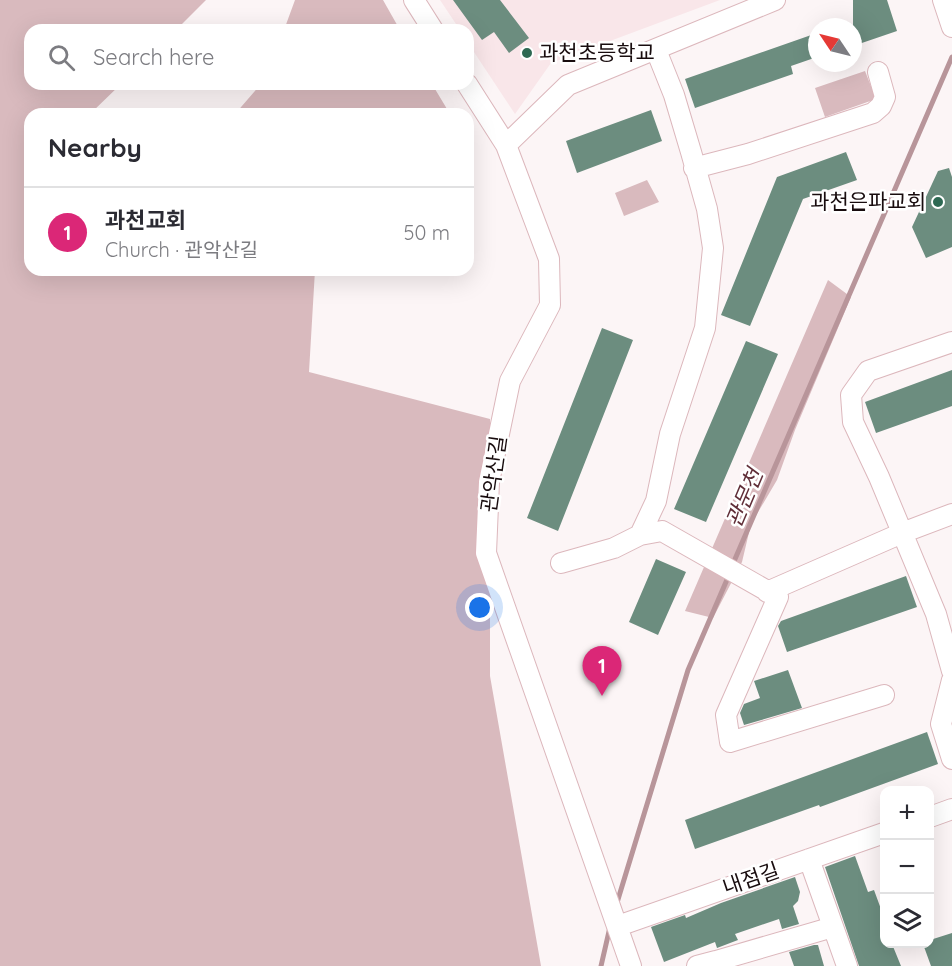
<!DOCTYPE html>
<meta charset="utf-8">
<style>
:root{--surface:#fff;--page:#f2f2f3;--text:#2b2b33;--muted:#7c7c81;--line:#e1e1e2;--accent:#db2777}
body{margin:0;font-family:Quicksand,"Noto Sans KR",sans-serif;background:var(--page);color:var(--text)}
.controls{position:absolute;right:18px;bottom:18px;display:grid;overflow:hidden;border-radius:12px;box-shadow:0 6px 24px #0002}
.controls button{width:54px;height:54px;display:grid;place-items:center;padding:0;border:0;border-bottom:2px solid var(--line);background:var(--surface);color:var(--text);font:30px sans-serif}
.compass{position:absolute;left:808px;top:18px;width:54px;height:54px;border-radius:50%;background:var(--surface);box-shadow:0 6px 24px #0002;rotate:305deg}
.you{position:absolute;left:480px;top:608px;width:21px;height:21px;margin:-15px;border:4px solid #fff;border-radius:50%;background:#1a73e8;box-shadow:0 0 0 9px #1a73e833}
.badge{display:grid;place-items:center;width:39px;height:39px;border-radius:50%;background:var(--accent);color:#fff;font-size:20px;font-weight:700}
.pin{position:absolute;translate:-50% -50px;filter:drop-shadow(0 2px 3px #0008)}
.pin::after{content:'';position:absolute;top:32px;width:21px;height:18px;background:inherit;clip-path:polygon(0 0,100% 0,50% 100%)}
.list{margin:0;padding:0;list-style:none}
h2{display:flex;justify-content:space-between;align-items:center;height:78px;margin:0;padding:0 24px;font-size:26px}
h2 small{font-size:20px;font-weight:400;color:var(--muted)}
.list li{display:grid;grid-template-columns:39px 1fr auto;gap:18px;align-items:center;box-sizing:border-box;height:90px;padding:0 24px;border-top:2px solid var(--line)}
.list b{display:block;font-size:22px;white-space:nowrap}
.list p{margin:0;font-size:20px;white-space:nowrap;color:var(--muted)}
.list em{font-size:20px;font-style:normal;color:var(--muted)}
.icon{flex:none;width:33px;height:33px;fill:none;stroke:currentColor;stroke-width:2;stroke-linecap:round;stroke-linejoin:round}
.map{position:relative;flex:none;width:952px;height:966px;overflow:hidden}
.search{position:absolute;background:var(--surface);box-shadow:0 6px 24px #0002;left:24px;top:24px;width:450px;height:66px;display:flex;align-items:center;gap:15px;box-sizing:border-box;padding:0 21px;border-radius:18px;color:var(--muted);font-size:22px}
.panel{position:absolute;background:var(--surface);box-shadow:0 6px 24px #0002;left:24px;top:108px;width:450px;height:168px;border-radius:18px}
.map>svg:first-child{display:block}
.built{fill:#f9e6e9}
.green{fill:#d9babe}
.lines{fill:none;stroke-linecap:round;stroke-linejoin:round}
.stream{stroke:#b8959a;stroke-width:5}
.building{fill:#6c8d7f}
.minor-casing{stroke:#dcb7bc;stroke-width:22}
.minor{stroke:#fff;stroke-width:20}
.poi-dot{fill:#2e6953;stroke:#fff;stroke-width:2}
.labels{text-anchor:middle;stroke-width:5;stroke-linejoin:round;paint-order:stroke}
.poi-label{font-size:21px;fill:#180c0e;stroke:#fff;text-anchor:start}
.street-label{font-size:21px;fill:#180c0e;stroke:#fff}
.water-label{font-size:22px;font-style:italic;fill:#602e38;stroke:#fff}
</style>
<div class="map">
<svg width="952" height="966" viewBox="0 0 952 966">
<rect width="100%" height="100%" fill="#fcf5f6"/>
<path class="built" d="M440,0H720L551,63L515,114L468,43V30H460Z"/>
<path class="green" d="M0,0H206L176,30H30V84H121L90,114H30V270H315L309,372L490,419V676L541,966H0Z
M295,0H383L400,30H284Z
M865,71L876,99L825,117L815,88Z
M261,84H432L450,114H235Z
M647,180L659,202L624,216L615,193Z
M828,280L851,297L795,430L777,480L751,524L742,562L713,618L685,611Z"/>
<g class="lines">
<path class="stream" d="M732,566L952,57
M616,906L688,670L729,575
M601,966L610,927"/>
</g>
<path class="building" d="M453,0H500L529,38L509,53L494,32L482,40Z
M853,0H887L897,31L853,46Z
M817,33V57L791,66L793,74L695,108L685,79Z
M651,110L662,141L577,173L566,141Z
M846,152L857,180L803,199L750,326L721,315L777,177Z
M949,168L952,177V247L926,258L912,227L938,171Z
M602,328L633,340L558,531L527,518Z
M746,341L778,354L706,522L674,509Z
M952,370V406L876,433L865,402Z
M656,559L686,572L658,635L629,622Z
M906,576L917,607L787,652L778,626L781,621Z
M788,670L802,708L744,725L740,713L744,704L760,698L754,681Z
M927,732L938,764L820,807L819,805L695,849L685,820Z
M855,856L868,892L874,890L885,920V944H892L901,966H859L825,867Z
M795,877L800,892L798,901L793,906L799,924L782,929L779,919L735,934L738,940L717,948L715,942L664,962L651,927L685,915L686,918L721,903Z
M952,933V966H931L923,944H930V940Z
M814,945H818L824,966H794L789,952Z"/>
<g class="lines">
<g class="minor-casing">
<path id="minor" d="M414,0L433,30
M943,0L952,27
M467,84L506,145L549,259L550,305L510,381L489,482L486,553L631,966
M506,145L568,85L775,0
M694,168L748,154L873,113L881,106L885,97L878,72
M952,342L868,371L851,395L853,422L879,477L936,614L952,671
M640,535L656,501L670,434L705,328L713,248L707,209L691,152L674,95L656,50
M561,563L614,548L640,535L662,531L778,597L726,715L730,742L884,695
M767,592L902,533L952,514
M952,680L941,724L952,759
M930,817L952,809
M809,859L847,966
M618,926L884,833
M697,966L716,961
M717,966L716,961L833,927"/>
</g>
<use href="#minor" class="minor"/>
</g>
<g class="poi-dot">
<circle cx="527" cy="53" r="6"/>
<circle cx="938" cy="202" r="6"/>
</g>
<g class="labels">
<g class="poi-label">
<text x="539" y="60">과천초등학교</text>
<text x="926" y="209" text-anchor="end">과천은파교회</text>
</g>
<g class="street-label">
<text transform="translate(494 474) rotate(-82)" y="7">관악산길</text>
<text transform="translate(751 879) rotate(-19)" y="7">내점길</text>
</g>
<g class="water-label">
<text transform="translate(744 498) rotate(-67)" y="8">관문천</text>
</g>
</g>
</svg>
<div class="controls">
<button>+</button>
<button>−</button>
<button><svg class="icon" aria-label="layers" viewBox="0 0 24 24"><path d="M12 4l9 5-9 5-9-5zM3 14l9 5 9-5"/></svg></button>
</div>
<svg class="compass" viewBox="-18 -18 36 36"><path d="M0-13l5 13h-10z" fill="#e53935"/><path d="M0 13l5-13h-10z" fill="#7c7c81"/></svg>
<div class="you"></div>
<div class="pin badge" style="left:602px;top:696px">1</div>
<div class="search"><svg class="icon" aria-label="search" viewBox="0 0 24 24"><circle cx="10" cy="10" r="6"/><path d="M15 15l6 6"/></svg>Search here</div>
<section class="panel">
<h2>Nearby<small></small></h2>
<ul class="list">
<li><span class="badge">1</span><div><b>과천교회</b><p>Church · 관악산길</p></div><em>50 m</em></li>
</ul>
</section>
</div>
